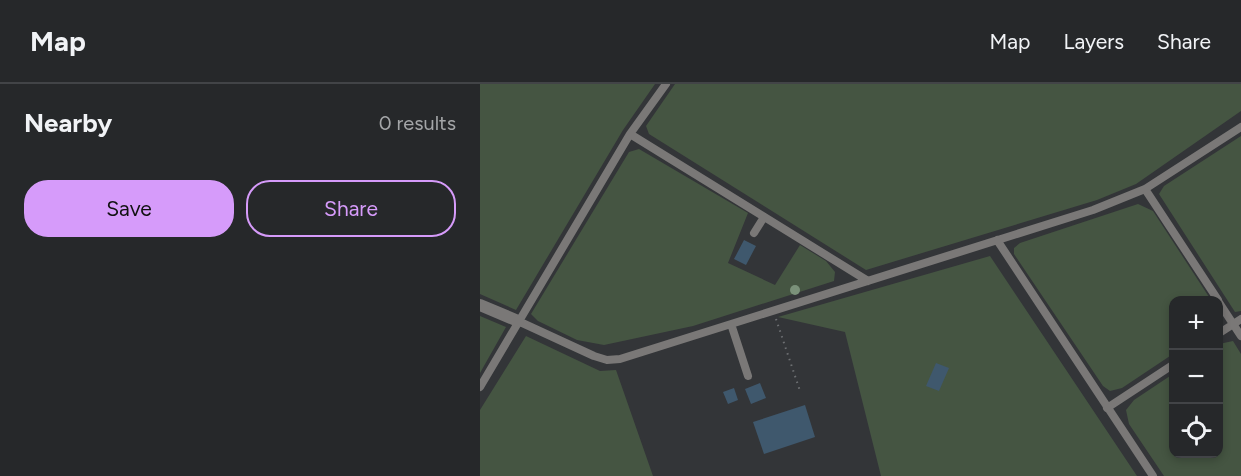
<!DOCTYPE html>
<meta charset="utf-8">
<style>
:root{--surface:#26282a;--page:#323436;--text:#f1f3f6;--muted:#a4a6a8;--line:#424447;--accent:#d69bfa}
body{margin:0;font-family:Figtree,sans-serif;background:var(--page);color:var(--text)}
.controls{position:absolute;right:18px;bottom:18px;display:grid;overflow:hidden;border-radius:12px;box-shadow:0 3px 9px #0003}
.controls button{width:54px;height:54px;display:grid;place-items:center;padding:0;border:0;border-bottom:2px solid var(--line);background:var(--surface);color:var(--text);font:30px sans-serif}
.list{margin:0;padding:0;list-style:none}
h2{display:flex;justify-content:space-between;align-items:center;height:78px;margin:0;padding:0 24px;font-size:26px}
h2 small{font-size:20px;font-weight:400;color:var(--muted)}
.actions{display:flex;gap:12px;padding:18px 24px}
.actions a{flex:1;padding:14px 0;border:2px solid var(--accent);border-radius:24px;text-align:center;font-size:21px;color:var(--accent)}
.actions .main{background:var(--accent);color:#111}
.icon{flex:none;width:33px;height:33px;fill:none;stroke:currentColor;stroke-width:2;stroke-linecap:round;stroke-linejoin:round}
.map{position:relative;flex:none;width:761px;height:392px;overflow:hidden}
header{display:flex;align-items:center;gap:36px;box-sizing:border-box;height:84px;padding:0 30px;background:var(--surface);border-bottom:2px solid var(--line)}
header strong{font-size:28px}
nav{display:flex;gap:33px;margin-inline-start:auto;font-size:21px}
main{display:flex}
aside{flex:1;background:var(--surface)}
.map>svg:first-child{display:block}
.green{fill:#455542}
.building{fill:#3f586d}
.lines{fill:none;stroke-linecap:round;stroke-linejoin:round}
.path{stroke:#6d6f72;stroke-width:2;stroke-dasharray:1.5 4.5;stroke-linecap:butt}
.service{stroke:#7a7877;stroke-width:8}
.minor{stroke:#7a7877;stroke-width:12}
.tree{fill:#7a9179}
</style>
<header>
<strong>Map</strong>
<nav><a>Map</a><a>Layers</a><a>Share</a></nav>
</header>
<main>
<aside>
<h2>Nearby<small>0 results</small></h2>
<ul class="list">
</ul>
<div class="actions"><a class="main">Save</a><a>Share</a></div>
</aside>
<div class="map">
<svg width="761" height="392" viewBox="0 0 761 392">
<rect width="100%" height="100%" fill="#333538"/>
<path class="green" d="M0,0H175L143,46L36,226L0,210Z
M195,0H761V27L656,100L617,116L386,186L169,50L166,42Z
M761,52V227L755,228L679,110L684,102Z
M159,65L268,129L248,179L295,201L320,161L346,177L355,188L354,197L213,242L124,261L97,256L58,237L51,230L149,68Z
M658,120L673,127L731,216H694L693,270L642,304L630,307L623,302L534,170V164L540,159Z
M510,172L657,392H401L365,248L298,233Z
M0,232L26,243L0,289Z
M46,252L120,287L136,286L173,392H0V326Z
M753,257L761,270V392H684L649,340L646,326L654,316L693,290L694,370H738L739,260Z"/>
<path class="building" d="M264,156L276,162L266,181L254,175Z
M456,279L469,284L459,307L446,302Z
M280,299L286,314L271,320L265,305Z
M254,304L258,316L248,320L243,308Z
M325,321L335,353L284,370L273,338Z"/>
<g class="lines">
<path class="path" d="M296,235L320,307"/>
<path class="service" d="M150,50L388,197
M665,105L738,216
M274,149L284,133
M517,156L673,392
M738,217L761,252
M38,237L114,272L127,276L140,275L613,126L665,105L761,43
M251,240L268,292
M738,250L761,235
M0,303L150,50L186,0
M627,324L694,280"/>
<path class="minor" d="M0,221L38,237"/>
</g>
<circle class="tree" cx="315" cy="206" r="5"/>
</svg>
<div class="controls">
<button>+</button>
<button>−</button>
<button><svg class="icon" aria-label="locate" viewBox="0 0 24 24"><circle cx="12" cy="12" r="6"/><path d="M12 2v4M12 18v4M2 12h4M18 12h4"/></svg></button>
</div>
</div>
</main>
